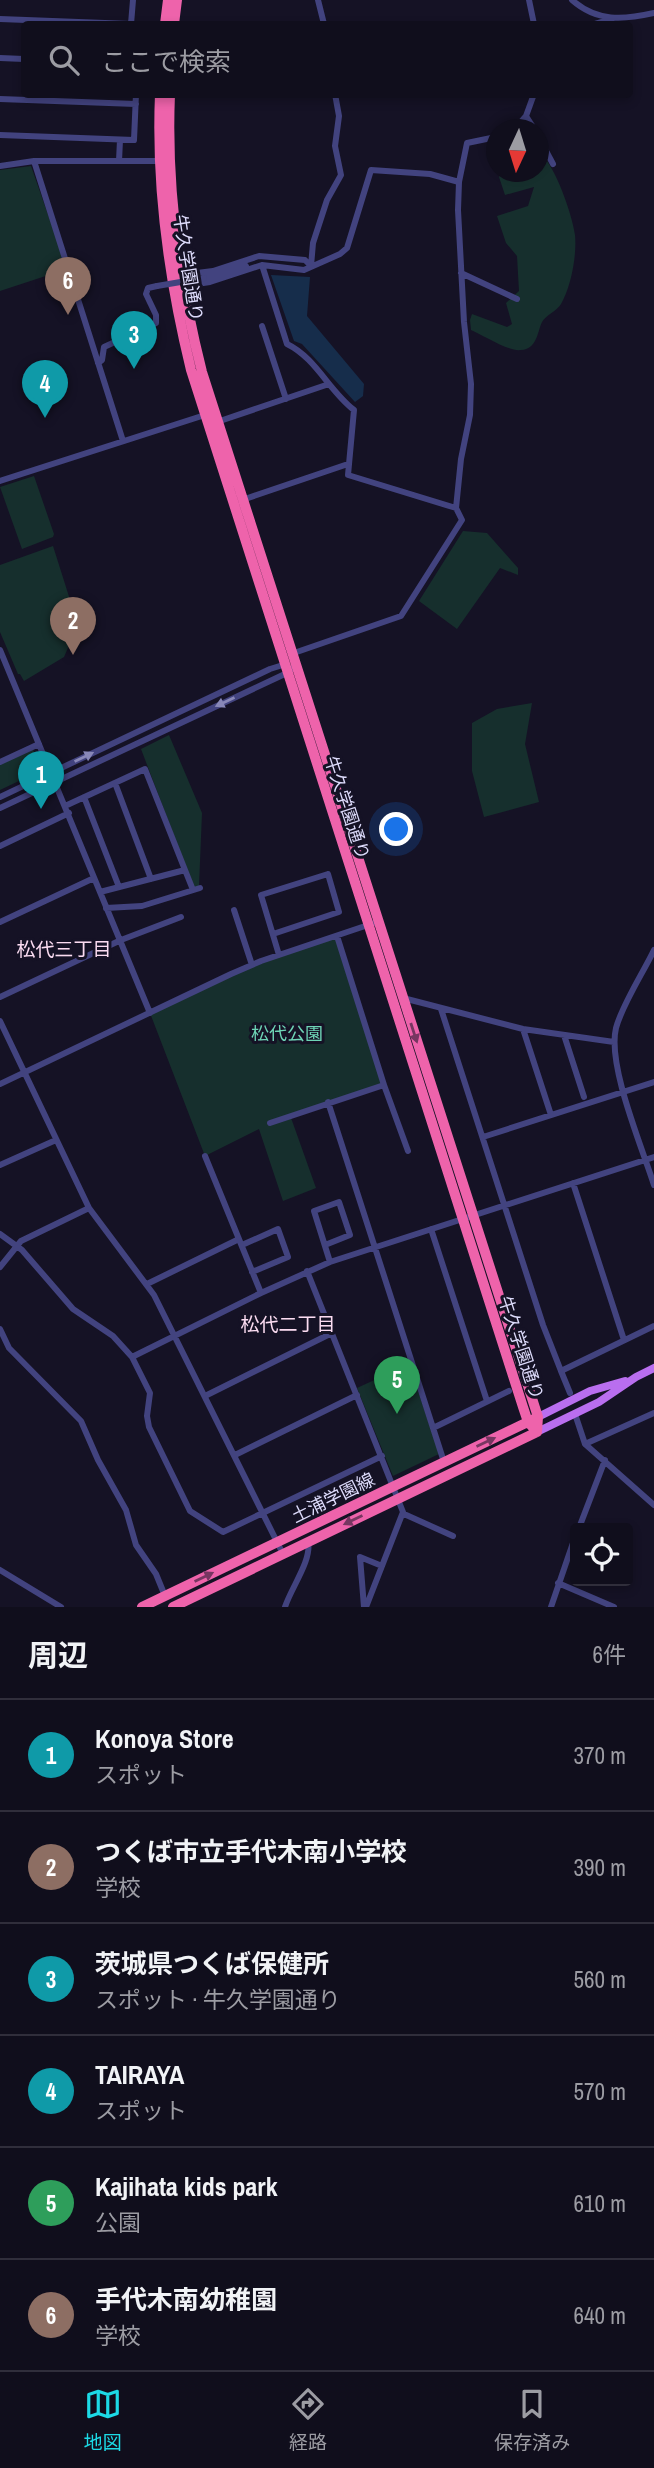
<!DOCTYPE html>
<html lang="ja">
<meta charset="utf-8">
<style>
:root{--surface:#100e1c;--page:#191725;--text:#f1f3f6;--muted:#9c9ca3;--line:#302e3b;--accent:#1cdae6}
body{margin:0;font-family:"Archivo Narrow","Noto Sans JP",sans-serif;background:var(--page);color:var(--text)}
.controls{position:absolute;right:21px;bottom:21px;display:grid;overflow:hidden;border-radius:7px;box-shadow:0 4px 10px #0003}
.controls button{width:63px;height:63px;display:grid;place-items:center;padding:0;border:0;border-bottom:2px solid var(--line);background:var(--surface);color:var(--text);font:35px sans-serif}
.compass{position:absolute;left:486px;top:119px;width:63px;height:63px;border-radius:50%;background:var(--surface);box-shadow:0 4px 10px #0003;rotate:184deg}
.you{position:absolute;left:397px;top:830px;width:24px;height:24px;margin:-18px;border:5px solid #fff;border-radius:50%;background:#1a73e8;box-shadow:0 0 0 10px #1a73e833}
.badge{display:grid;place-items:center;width:46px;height:46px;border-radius:50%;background:var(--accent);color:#fff;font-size:23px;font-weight:700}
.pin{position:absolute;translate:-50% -58px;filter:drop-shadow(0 2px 4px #0008)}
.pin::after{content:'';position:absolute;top:37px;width:24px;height:21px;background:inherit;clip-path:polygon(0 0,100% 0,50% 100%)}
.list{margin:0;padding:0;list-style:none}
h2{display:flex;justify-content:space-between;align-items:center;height:91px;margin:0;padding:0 28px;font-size:30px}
h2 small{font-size:23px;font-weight:400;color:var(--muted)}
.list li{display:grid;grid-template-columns:46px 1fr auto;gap:21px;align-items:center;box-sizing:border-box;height:112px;padding:0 28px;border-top:2px solid var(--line)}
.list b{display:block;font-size:26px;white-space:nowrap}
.list p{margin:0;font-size:23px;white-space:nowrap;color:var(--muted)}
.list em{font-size:23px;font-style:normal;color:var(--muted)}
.icon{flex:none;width:38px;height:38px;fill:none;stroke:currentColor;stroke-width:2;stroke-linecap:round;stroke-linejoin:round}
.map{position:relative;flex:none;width:654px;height:1607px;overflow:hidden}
.search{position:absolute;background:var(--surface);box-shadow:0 4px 10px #0003;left:21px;right:21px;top:21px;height:77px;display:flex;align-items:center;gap:18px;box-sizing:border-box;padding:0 24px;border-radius:7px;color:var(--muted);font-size:26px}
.sheet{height:763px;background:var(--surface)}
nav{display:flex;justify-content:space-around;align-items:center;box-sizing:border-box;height:98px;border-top:2px solid var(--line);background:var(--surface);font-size:19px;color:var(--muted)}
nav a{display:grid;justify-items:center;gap:4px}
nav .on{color:var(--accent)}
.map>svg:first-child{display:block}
.green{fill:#162f2d}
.water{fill:#162d4b}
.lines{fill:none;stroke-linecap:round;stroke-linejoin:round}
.minor{stroke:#42437f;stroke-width:6}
.major{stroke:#b96eef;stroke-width:8}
.highway{stroke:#ee63ab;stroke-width:10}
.minor-bridge{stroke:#42437f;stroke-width:6}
.oneway{fill:#8887b7}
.oneway2{fill:#773661}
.labels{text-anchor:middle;stroke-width:6;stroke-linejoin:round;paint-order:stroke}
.street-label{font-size:18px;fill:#dddbfb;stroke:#151225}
.park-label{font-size:18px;fill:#6ed4b6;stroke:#151225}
.neighbourhood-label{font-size:19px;fill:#fbdcf1;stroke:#151225}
</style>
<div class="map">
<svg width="654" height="1607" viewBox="0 0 654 1607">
<rect width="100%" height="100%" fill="#151225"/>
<path class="green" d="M539,153C554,161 573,217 575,235C577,255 571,287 561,304C557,311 546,315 542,322C537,333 537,349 521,350C509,352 483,335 471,330L470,320L472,314L507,327L512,324L506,303L519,291L517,256L506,243L497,216L528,206L534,187L505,195L499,177L501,172H538Z
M31,166L67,269L0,291V170Z
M34,476L54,534L53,537L22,549L0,487Z
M463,531L487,533L518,568V575L500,568L457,629L419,601Z
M53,546L78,625L64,657L24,681L20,674H18L0,632V565Z
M532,703L525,744L539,802L484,817L472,771V723L497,709Z
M169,735L202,813L199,886L194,888L141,749Z
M33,749L40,771L0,790V764Z
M337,936L384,1085L290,1115L316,1188L283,1201L259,1129L205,1156L150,1013L231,974Z
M409,1364L439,1454L393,1476L357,1388Z"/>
<path class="water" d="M271,275L310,277L307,316L364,384L363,396L355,402L302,344L294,341Z"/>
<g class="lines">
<path class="minor" d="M318,0L324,24
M529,0L534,24
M572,0C597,22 623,20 654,13
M0,19L131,24L133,0
M595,24L612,19
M0,58L24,59
M0,99L136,104
M526,116L535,130
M514,130L526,116L534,94
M0,135L134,140L136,94
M538,136L553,164
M34,161L123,441
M119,161L120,140
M0,166L34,161H162
M262,265L287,344C316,358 329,391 354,410L348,475L456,508
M311,266L313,243L327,200L341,175L335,146L339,116L335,94
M461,273L517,299
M181,275L213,271L259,256L305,260L311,266
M204,278L246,266
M183,286L210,282L262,265L304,270L340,254L347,248L371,170L430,174L459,182
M262,326L286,399
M98,363L102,360L104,347L156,323V315L146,294L148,288L157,286
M217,422L329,384
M0,481L208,414
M242,500L348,464
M0,650L150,1013
M291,654L401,616L462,520L456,508L461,459L470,415L471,384L464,322L458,210L459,182L467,143L496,137
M0,762L39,744
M115,783L151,879
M0,797L270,669L286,664
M84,797L119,887
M65,806L145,769L185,870L100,892
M0,808L287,673L295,666
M0,846L69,813
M185,870L193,890
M106,908L142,906L200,888
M234,910L252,965
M0,922L94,878
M273,934L339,912L328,874L261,895L279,955
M654,950C643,973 622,1005 616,1028C607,1065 642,1147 654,1185
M0,997L121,940L181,917
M403,998L523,1029L614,1042
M441,1009L543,1325L561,1371L654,1326
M0,1021L89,1208L154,1295L283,1554
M523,1029L551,1115
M564,1035L584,1097
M0,1084L231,974L261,961L377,922
M384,1085L408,1151
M328,1102L444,1462
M270,1123L384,1085L337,936
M483,1137L654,1082
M205,1156L261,1293
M0,1165L56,1140
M573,1183L624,1340
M431,1229L487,1401
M0,1234L22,1250L73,1309L113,1336L132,1357L150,1393L147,1416L149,1427L190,1511L223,1532L382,1456
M242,1245L278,1229L288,1257L252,1272
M325,1245L350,1235L339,1202L314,1211L330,1262
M0,1267L21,1241L89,1208
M307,1271L403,1512L366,1607
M147,1284L239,1239
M0,1329L9,1348L81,1421L98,1460L126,1510L136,1545L156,1574L165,1596
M132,1357L261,1293L330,1262L654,1157
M561,1371L570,1393
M205,1396L332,1333
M575,1414L585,1444L654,1505
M433,1428L509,1391
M585,1444L654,1413
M235,1455L357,1395
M404,1514L453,1536
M579,1528L605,1460
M0,1570L61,1607
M558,1583L614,1607
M285,1607C291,1588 312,1560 308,1542
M364,1607L360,1557L382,1566
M551,1607L575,1537"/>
<path class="major" d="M538,1417L590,1391L625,1381
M537,1432L599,1402L636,1377L654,1368"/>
<path class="highway" d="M165,24L168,0
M174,24L177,0
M160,94C156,187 169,280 191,370L523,1407L528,1422L537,1432
M170,94C166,188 179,281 202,372L538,1417L537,1432
M142,1607L534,1419
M173,1607L537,1432"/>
<path class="minor-bridge" d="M157,286L204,278"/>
</g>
<defs><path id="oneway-solid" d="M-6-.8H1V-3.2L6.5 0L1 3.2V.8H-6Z" transform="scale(1.75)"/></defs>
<g class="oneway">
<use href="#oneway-solid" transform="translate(225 702) rotate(155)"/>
<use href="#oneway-solid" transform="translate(84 757) rotate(-26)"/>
</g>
<g class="oneway2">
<use href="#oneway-solid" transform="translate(414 1033) rotate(72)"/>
<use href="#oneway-solid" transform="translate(486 1442) rotate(-25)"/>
<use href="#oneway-solid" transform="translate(353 1520) rotate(154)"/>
<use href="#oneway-solid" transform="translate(204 1577) rotate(-26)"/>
</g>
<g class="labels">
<g class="street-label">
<text transform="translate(188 268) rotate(81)" y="6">牛久学園通り</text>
<text transform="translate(347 808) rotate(72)" y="6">牛久学園通り</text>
<text transform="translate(521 1348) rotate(72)" y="6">牛久学園通り</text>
<text transform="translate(333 1498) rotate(-26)" y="6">土浦学園線</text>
</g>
<g class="park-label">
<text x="287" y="1040">松代公園</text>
</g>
<g class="neighbourhood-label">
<text x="64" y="956">松代三丁目</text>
<text x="288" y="1331">松代二丁目</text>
</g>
</g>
</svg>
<div class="controls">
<button><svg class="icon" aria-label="locate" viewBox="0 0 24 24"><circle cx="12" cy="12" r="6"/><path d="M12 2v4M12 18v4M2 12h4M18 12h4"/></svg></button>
</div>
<svg class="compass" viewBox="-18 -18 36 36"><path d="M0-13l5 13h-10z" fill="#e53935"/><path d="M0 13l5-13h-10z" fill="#9c9ca3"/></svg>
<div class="you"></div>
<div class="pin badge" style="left:41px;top:809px;background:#0f9aa8">1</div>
<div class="pin badge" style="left:73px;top:655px;background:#8d6e63">2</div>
<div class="pin badge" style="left:134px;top:369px;background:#0f9aa8">3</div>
<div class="pin badge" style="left:45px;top:418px;background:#0f9aa8">4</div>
<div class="pin badge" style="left:397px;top:1414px;background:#2e9e5b">5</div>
<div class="pin badge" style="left:68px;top:315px;background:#8d6e63">6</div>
<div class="search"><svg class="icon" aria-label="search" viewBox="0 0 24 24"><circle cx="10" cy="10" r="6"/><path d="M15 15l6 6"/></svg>ここで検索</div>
</div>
<section class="sheet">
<h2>周辺<small>6件</small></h2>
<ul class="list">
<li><span class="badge" style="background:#0f9aa8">1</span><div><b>Konoya Store</b><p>スポット</p></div><em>370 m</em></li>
<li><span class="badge" style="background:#8d6e63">2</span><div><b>つくば市立手代木南小学校</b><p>学校</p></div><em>390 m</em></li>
<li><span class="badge" style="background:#0f9aa8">3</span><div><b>茨城県つくば保健所</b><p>スポット · 牛久学園通り</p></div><em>560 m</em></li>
<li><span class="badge" style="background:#0f9aa8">4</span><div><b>TAIRAYA</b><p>スポット</p></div><em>570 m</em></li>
<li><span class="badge" style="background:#2e9e5b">5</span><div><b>Kajihata kids park</b><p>公園</p></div><em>610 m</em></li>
<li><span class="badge" style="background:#8d6e63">6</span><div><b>手代木南幼稚園</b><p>学校</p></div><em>640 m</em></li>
</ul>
</section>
<nav>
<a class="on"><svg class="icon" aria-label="map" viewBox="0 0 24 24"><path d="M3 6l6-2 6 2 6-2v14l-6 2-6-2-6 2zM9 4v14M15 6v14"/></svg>地図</a>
<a><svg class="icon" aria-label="directions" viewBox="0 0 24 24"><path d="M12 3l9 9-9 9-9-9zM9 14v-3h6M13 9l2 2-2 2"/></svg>経路</a>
<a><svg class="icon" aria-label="saved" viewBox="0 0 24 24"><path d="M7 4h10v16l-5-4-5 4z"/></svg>保存済み</a>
</nav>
